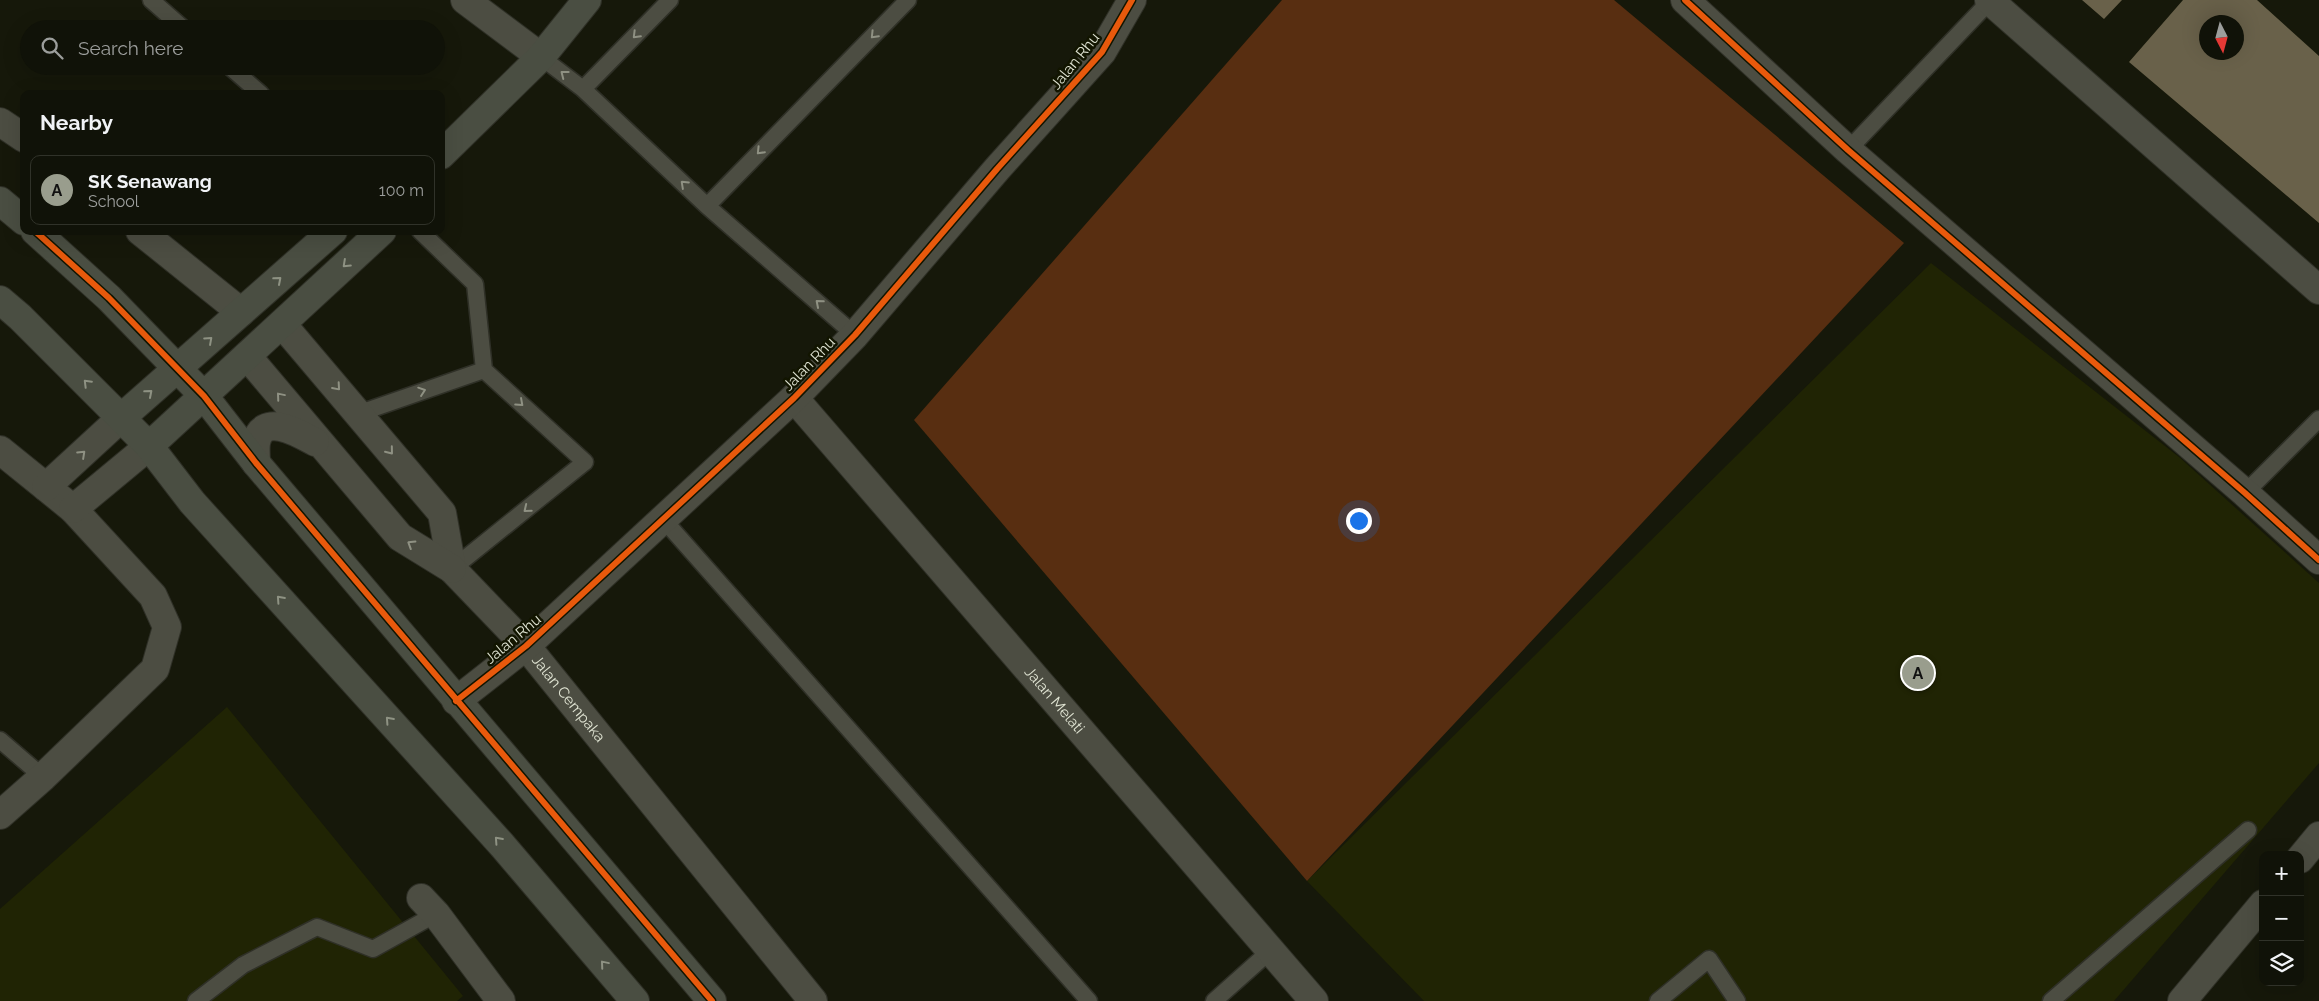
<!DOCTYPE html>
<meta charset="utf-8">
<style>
:root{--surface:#101208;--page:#191b12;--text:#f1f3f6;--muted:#9c9e9c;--line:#303229;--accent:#999d8d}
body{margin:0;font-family:Raleway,sans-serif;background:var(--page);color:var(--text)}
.controls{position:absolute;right:15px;bottom:15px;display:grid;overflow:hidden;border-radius:10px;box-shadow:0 5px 20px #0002}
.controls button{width:45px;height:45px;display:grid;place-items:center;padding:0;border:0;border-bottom:1px solid var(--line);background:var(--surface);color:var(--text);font:25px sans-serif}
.compass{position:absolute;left:2199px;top:15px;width:45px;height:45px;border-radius:50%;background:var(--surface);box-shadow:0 5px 20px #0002;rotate:174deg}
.you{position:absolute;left:1358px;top:520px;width:18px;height:18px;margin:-12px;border:4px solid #fff;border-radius:50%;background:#1a73e8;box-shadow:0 0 0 8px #1a73e833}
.badge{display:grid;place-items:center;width:32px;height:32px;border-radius:50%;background:var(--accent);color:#111;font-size:16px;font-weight:700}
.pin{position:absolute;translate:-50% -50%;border:2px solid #fff;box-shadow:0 1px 5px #0006}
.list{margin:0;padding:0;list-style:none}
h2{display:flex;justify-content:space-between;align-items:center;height:65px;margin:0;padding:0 20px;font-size:21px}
h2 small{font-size:16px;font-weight:400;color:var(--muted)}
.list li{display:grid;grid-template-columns:32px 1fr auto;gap:15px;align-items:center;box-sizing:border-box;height:70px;margin:0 10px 10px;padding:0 10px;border:1px solid var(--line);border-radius:10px}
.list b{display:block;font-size:19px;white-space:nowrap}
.list p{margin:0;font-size:16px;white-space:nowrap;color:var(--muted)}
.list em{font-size:16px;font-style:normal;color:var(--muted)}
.icon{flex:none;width:28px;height:28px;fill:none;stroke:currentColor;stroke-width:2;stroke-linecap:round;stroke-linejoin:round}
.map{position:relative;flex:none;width:2319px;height:1001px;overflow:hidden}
.search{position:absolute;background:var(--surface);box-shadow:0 5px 20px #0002;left:20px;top:20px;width:425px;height:55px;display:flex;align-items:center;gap:12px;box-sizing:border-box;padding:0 18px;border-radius:28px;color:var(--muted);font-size:19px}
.panel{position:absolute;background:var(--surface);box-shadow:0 5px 20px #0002;left:20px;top:90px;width:425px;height:145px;border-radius:10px}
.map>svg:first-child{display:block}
.built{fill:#202404}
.green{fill:#582e11}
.building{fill:#69614a;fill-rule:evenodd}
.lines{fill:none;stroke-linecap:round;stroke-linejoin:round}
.lane-casing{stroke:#2f3027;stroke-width:19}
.street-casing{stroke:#2f3027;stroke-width:30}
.secondary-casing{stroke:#2f3027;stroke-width:30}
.lane{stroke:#4c4d42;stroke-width:16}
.street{stroke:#4c4d42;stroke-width:28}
.secondary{stroke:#4a4e42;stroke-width:28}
.cycleway-casing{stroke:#121500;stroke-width:9}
.cycleway{stroke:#e8590c;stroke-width:6}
.oneway{stroke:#8f9183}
.oneway2{stroke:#8e9283}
.labels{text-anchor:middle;stroke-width:5;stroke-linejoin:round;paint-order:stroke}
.street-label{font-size:15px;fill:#e0e4d3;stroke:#121500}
</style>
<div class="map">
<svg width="2319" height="1001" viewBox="0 0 2319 1001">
<rect width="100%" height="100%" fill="#16180a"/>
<path class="built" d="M1931,263L2179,457L2319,583V763L2114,1001H1424L1307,881Z
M227,707L463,996L457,1001H0V909Z"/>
<path class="green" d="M1282,0H1614L1904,243L1307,881L914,420Z"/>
<path class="building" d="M2082,0H2122L2104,19Z
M2183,0H2257L2319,56V223L2129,62ZM2206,22H2236V52H2206Z"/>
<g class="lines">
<g class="lane-casing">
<path id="lane" d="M151,0L184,29
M541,57L583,89L707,206L855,335
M229,66L261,94
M583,89L670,0
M1848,150L1990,1
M707,206L908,0
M420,231L475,284L484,370L585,462L452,569
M360,413L484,370
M2245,493L2319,419
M663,519L1089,1001
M0,740L43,777
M196,1001L243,965L317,927L373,949L436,914
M1214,1001L1270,951
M1658,1001L1709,959L1737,1001
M2051,1001L2248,830"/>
</g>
<g class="street-casing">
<g id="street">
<path d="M465,0L541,57"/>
<path d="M1685,0L1848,150L2245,493L2319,560"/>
<path d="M1989,0L2319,290"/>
<path d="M0,122L24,138"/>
<path d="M140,231L241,312"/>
<path id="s1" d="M282,324L442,513L452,569L526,646L813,1001"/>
<path d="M247,356L400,537L452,569"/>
<path id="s2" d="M794,398L1314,1001"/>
<path d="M0,450L73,509L153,596L167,627L155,669L43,777L0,815"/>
<path d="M256,463C256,457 255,449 256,443C262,411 299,433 315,442"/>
<path d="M46,487L121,418"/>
<path d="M73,509L149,446"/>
<path d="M456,701L526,646L794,398L855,335L997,169L1102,52L1132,0"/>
<path d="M2300,859L2319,836"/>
<path d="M421,898L436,914L501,1001"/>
<path d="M2182,1001L2263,904"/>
</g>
</g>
<g class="secondary-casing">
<path id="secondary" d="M441,155L541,57L587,0
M0,201L24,221
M35,231L109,298L204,396L256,463L712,1001
M0,300L20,317L149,446L192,502L502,845L635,1001
M121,418L333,231
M149,446L382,231"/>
</g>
<use href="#lane" class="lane"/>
<use href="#street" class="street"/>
<use href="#secondary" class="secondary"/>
<g class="cycleway-casing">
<path id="cycleway" d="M1685,0L1848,150L2245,493L2319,560
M35,231L109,298L204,396L256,463L712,1001
M456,701L526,646L794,398L855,335L997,169L1102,52L1132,0"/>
</g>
<use href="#cycleway" class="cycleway"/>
</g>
<defs><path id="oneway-chevron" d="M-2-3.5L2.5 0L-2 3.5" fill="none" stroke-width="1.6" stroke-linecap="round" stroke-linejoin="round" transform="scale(1.25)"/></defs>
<g class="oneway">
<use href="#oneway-chevron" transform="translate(636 35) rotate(135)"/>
<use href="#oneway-chevron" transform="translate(874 35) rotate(134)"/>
<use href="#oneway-chevron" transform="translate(564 74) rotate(-142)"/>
<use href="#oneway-chevron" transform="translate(760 151) rotate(134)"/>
<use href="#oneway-chevron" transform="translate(684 184) rotate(-137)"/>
<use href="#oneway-chevron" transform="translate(819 303) rotate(-139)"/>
<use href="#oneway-chevron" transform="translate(337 387) rotate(49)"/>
<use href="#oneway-chevron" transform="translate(422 391) rotate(-19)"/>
<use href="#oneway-chevron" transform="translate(280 396) rotate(-130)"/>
<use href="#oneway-chevron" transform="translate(520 403) rotate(42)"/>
<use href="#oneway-chevron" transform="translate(390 451) rotate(51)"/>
<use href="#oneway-chevron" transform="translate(82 454) rotate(-43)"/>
<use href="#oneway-chevron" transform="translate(527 509) rotate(141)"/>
<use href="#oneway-chevron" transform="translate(411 544) rotate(-148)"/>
</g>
<g class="oneway2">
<use href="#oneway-chevron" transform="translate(346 264) rotate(137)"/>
<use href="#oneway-chevron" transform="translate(278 280) rotate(-41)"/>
<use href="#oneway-chevron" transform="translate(209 340) rotate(-42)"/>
<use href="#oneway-chevron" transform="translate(87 383) rotate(-135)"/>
<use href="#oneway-chevron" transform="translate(149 393) rotate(-41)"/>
<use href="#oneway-chevron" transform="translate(280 599) rotate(-132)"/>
<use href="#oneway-chevron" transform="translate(389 720) rotate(-132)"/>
<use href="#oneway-chevron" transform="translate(498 840) rotate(-132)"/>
<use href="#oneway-chevron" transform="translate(604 964) rotate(-130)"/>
</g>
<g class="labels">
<g class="street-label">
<text transform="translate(1075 61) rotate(-51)" y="5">Jalan Rhu</text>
<text transform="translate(809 364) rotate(-46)" y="5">Jalan Rhu</text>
<text transform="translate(513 639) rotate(-40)" y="5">Jalan Rhu</text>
<text dy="5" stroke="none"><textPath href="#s1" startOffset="479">Jalan Cempaka</textPath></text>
<text dy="5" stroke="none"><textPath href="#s2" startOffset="399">Jalan Melati</textPath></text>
</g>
</g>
</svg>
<div class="controls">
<button>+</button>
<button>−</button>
<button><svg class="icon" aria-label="layers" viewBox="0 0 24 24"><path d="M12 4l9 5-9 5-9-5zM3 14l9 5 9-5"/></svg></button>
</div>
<svg class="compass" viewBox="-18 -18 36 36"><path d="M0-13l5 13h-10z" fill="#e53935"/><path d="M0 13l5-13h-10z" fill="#9c9e9c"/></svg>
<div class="you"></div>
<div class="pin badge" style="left:1918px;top:673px">A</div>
<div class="search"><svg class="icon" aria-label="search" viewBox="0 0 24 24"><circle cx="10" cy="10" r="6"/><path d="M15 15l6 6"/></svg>Search here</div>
<section class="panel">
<h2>Nearby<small></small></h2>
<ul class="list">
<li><span class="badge">A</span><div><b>SK Senawang</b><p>School</p></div><em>100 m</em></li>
</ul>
</section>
</div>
